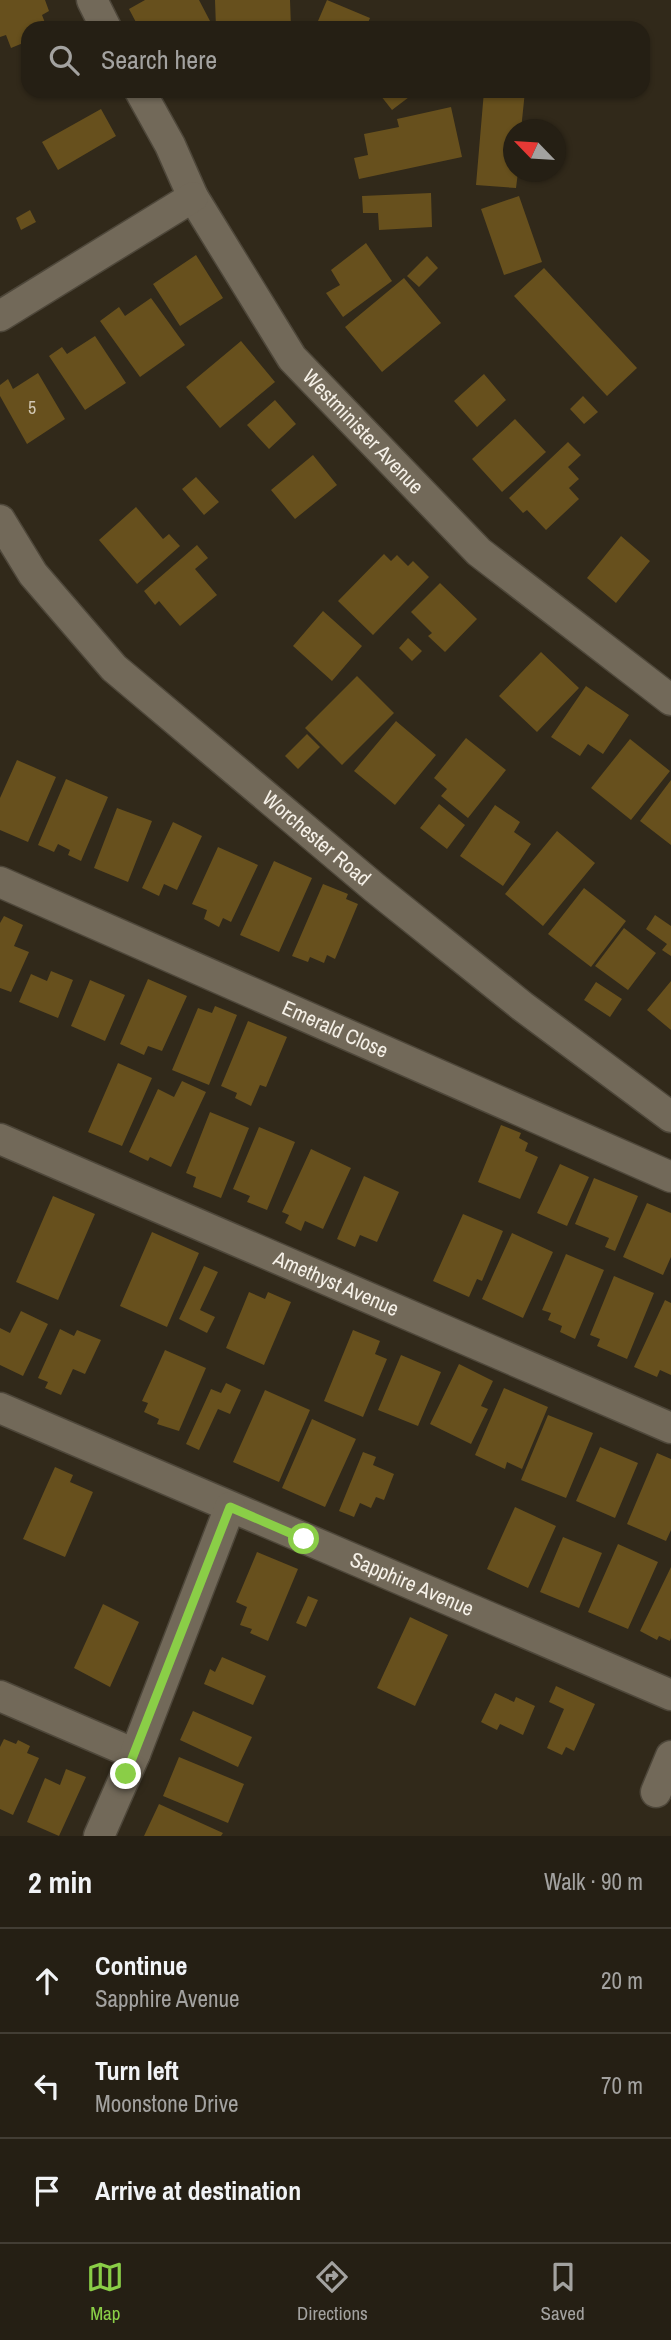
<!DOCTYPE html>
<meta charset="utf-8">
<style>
:root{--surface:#251f14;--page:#2d271d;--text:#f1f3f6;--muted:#a3a2a0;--line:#423d34;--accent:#8ace47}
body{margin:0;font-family:"Archivo Narrow",sans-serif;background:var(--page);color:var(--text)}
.compass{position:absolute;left:503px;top:119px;width:63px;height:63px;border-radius:50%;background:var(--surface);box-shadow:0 2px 5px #0004;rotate:295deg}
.stop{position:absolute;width:21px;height:21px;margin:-16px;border:5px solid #8ace47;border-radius:50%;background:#fff}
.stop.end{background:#8ace47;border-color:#fff;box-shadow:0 2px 7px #0008}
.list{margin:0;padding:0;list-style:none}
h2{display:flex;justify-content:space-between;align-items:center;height:91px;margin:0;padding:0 28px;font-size:30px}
h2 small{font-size:23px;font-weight:400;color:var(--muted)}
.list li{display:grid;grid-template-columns:46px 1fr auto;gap:21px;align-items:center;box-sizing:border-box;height:105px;padding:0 28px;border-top:2px solid var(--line)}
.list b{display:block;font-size:26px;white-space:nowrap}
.list p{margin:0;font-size:23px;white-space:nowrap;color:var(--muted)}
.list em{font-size:23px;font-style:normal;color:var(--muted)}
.icon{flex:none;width:38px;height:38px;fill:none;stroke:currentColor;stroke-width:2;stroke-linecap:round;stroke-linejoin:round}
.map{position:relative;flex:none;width:671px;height:1836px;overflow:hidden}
.search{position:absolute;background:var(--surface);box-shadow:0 2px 5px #0004;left:21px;right:21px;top:21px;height:77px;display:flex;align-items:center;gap:18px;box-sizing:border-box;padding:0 24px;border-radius:21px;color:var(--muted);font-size:26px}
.sheet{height:406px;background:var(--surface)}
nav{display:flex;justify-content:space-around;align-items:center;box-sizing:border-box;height:98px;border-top:2px solid var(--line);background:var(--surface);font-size:19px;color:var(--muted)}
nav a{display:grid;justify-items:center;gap:4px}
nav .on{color:var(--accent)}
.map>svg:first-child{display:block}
.building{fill:#67501d}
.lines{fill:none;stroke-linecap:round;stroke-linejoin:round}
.minor-casing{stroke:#4e473a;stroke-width:33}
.minor{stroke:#726959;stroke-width:30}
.route{stroke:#8ace47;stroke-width:9}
.labels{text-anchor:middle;stroke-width:5;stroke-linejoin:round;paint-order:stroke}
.number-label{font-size:18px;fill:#d2c8b4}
.street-label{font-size:21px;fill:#f5f0e7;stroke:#16120c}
</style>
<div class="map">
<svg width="671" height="1836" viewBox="0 0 671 1836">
<rect width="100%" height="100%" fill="#31291a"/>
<path class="building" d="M0,0H45L49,11L42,15L47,28H28V41L11,48L6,35L0,37Z
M145,0H199L210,21L198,28H139L129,9Z
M215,0H290L291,28H216Z
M327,0L370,18L366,28H315Z
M377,91H417L392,110Z
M484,91H525L521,130H514V172H518L516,188L476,185Z
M451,107L462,157L359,179L354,158L368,155L364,134L399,127L397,119Z
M101,109L116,136L58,170L42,142Z
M431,193L432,227L379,230L378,213H363L362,196Z
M519,196L542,262L504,275L481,209Z
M30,210L36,222L21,230L16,218Z
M366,243L392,281L343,317L326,293L340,285L331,270Z
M196,255L223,298L180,326L153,284Z
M427,256L438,268L419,287L407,276Z
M544,268L637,368L607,396L514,296Z
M404,278L441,323L382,372L345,327Z
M151,298L185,345L140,377L100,321L119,307L125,316Z
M95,336L126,383L85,410L49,356L62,347L67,354Z
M241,341L275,382L220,428L186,387Z
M38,373L65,419L27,444L0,396V385L8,379L13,389Z
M484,374L506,400L477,427L454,401Z
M583,396L598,412L584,424L570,409Z
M275,400L296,424L269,449L247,425Z
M515,419L546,452L502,492L472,459Z
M568,442L581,455L568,467L579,479L569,488L579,499L546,530L527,510L523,513L509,498Z
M313,455L337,485L295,519L271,490Z
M196,477L219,502L204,515L182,489Z
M136,507L163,539L169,534L180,546L137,584L99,540Z
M621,536L650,561L616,603L587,578Z
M197,545L208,558L195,569L217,595L180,626L159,601L155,605L144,591Z
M384,554L391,561L397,555L408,566L413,561L429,577L373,635L338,601Z
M440,583L477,619L445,652L428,636L432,633L411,612Z
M323,611L362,646L332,681L293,646Z
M408,638L422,651L412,661L399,648Z
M541,652L579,688L537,732L499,696Z
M357,676L394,713L342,765L305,728Z
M586,686L629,715L603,754L588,744L580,756L551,737Z
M396,721L436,755L395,805L354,771Z
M307,734L320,747L298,769L285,756Z
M466,738L506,770L468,818L441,796L447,789L434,778Z
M630,739L670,771L631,820L591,788Z
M17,760L56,777L28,842L0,830V798Z
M66,779L108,797L81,861L68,855L70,850L58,844L54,852L38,845Z
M671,780V845L640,821Z
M439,804L465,825L447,849L420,828Z
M495,805L520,822L514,832L531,844L503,886L460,856Z
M117,808L152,821L128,882L94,868Z
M173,822L202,836L177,890L164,884L159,896L142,888Z
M557,831L595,863L543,926L505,894Z
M218,847L258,865L231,922L223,918L219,927L204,919L207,910L192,904Z
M274,861L312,878L279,952L240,935Z
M323,884L348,894L346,899L358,904L335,959L327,955L324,963L310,957L308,962L292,956Z
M584,888L626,921L591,967L548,934Z
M655,915L671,926V956L662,950L667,944L646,929Z
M4,916L23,925L14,946L29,952L11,992L0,988V923Z
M624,928L656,953L628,990L595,966Z
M51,971L73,980L58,1018L19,1002L31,974L47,981Z
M148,979L187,996L162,1051L148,1046L144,1055L120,1044Z
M90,980L125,995L105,1041L71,1026Z
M671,981V1030L647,1010Z
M596,982L622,999L610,1017L584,1000Z
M215,1006L237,1015L209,1085L172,1070L198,1008L212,1013Z
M248,1021L287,1037L266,1087L260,1085L251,1106L235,1098L237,1093L221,1086Z
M118,1063L152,1078L122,1146L88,1132Z
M182,1081L206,1092L171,1167L150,1157L148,1161L129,1152L158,1089L174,1097Z
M210,1112L249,1128L221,1198L193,1187L196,1177L186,1173Z
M501,1125L521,1133L519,1138L528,1143L525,1151L538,1157L520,1199L478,1182Z
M259,1127L295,1142L267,1210L247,1202L250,1196L233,1189Z
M311,1149L351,1168L323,1229L305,1221L301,1231L285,1223L289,1215L282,1212Z
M560,1164L589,1177L567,1226L537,1213Z
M364,1176L399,1192L377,1242L360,1235L355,1247L337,1239Z
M594,1178L638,1196L615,1251L605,1247L609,1238L575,1224Z
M53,1196L95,1214L58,1300L16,1282Z
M647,1203L671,1213V1257L663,1275L623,1257Z
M463,1214L503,1231L482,1281L477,1279L469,1297L433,1281Z
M152,1232L199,1253L167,1327L120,1306Z
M512,1233L553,1252L523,1318L482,1299Z
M566,1254L604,1270L575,1339L560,1332L562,1326L548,1320L551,1313L542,1310Z
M204,1266L218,1272L200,1310L215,1317L207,1333L179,1319Z
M614,1276L654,1293L627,1359L597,1346L600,1339L590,1335Z
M249,1292L265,1299L268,1292L291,1302L264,1365L226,1348Z
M665,1300L671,1303V1375L660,1370L657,1377L634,1367Z
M21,1311L48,1324L23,1376L0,1365V1328L10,1333Z
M60,1329L74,1336L77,1330L101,1340L85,1374L73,1369L61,1395L45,1388L48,1382L38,1378Z
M353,1330L380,1341L375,1354L387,1359L363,1417L324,1401Z
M165,1350L206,1368L179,1431L157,1424L159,1419L144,1412L148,1403L142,1401Z
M401,1355L441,1372L418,1426L378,1410Z
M459,1364L493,1381L481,1406L488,1409L471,1444L430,1424Z
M226,1383L241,1390L230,1414L218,1409L199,1450L186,1444L211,1389L221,1393Z
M504,1388L548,1407L522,1469L507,1462L505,1469L475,1455Z
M265,1390L310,1410L279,1482L233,1462Z
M548,1415L593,1433L566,1498L521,1480Z
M312,1419L356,1439L325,1507L282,1488Z
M600,1447L638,1463L615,1518L576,1501Z
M363,1452L376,1457L373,1465L394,1474L384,1500L376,1497L371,1508L360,1503L354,1517L339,1511Z
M657,1453L671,1459V1530L666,1541L627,1524Z
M55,1467L73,1475L70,1482L93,1492L65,1557L23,1539Z
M515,1507L556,1526L528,1588L487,1569Z
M563,1537L602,1553L579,1608L540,1592Z
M618,1544L658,1562L628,1629L588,1612Z
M257,1552L298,1569L268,1641L250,1633L252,1629L240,1625L247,1607L236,1602Z
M671,1567V1638L670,1641L659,1636L657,1640L640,1631Z
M308,1596L318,1600L306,1627L296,1623Z
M103,1604L139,1622L110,1687L74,1668Z
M410,1617L448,1635L415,1706L377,1688Z
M222,1657L266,1676L253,1705L204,1684L210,1669L215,1672Z
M556,1686L595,1704L574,1751L566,1747L562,1755L547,1748L564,1709L549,1702Z
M495,1693L514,1702L516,1697L535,1706L523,1735L500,1724L497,1730L481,1722Z
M193,1711L252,1737L238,1767L180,1740Z
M4,1739L16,1744L18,1740L30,1746L27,1753L39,1758L13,1815L0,1809V1747Z
M179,1757L244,1784L228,1823L163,1796Z
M66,1769L86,1777L59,1836L27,1822L45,1778L60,1785Z
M159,1804L223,1833L221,1836H144Z"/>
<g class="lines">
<g class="minor-casing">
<g id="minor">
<path d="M92,0L106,28"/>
<path id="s1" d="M140,91L170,145L193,197L292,358L479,552L671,700"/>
<path d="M0,316L193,197"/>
<path id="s2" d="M0,520L33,574L114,668L375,888L522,1006L671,1117"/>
<path id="s3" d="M0,882L671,1177"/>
<path id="s4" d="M0,1139L671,1428"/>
<path id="s5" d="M0,1408L671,1695"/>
<path d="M0,1696L135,1754"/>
<path d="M656,1792L671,1756"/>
<path d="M99,1836L135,1754L230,1507"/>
</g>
</g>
<use href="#minor" class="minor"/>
</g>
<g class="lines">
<path class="route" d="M126,1774L230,1507L304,1539"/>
</g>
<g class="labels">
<g class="number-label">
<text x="32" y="414">5</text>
</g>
<g class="street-label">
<text dy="7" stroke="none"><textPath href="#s1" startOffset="410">Westminister Avenue</textPath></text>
<text dy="7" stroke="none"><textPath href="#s2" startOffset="452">Worchester Road</textPath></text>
<text dy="7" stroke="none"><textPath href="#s3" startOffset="366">Emerald Close</textPath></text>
<text dy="7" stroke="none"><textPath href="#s4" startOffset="366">Amethyst Avenue</textPath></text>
<text dy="7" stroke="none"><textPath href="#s5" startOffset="448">Sapphire Avenue</textPath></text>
</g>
</g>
</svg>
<svg class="compass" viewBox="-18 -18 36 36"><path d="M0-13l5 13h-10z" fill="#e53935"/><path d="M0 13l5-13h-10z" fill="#a3a2a0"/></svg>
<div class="stop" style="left:304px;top:1539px"></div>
<div class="stop end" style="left:126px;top:1774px"></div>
<div class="search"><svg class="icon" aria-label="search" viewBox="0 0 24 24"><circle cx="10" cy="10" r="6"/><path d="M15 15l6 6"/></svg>Search here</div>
</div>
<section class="sheet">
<h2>2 min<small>Walk · 90 m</small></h2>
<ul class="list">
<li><svg class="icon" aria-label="ahead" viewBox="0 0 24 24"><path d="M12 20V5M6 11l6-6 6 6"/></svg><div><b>Continue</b><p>Sapphire Avenue</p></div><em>20 m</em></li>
<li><svg class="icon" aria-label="left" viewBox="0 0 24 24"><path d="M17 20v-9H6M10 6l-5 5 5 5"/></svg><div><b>Turn left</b><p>Moonstone Drive</p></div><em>70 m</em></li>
<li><svg class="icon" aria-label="arrive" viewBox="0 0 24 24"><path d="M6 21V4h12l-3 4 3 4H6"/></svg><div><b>Arrive at destination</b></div></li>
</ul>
</section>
<nav>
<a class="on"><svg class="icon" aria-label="map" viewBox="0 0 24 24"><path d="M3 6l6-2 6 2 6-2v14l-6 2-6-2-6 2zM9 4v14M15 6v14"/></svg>Map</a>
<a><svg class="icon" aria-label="directions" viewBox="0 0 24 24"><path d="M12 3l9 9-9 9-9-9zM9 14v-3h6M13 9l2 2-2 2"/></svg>Directions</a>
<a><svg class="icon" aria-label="saved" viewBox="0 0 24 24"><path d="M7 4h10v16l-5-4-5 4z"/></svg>Saved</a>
</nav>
